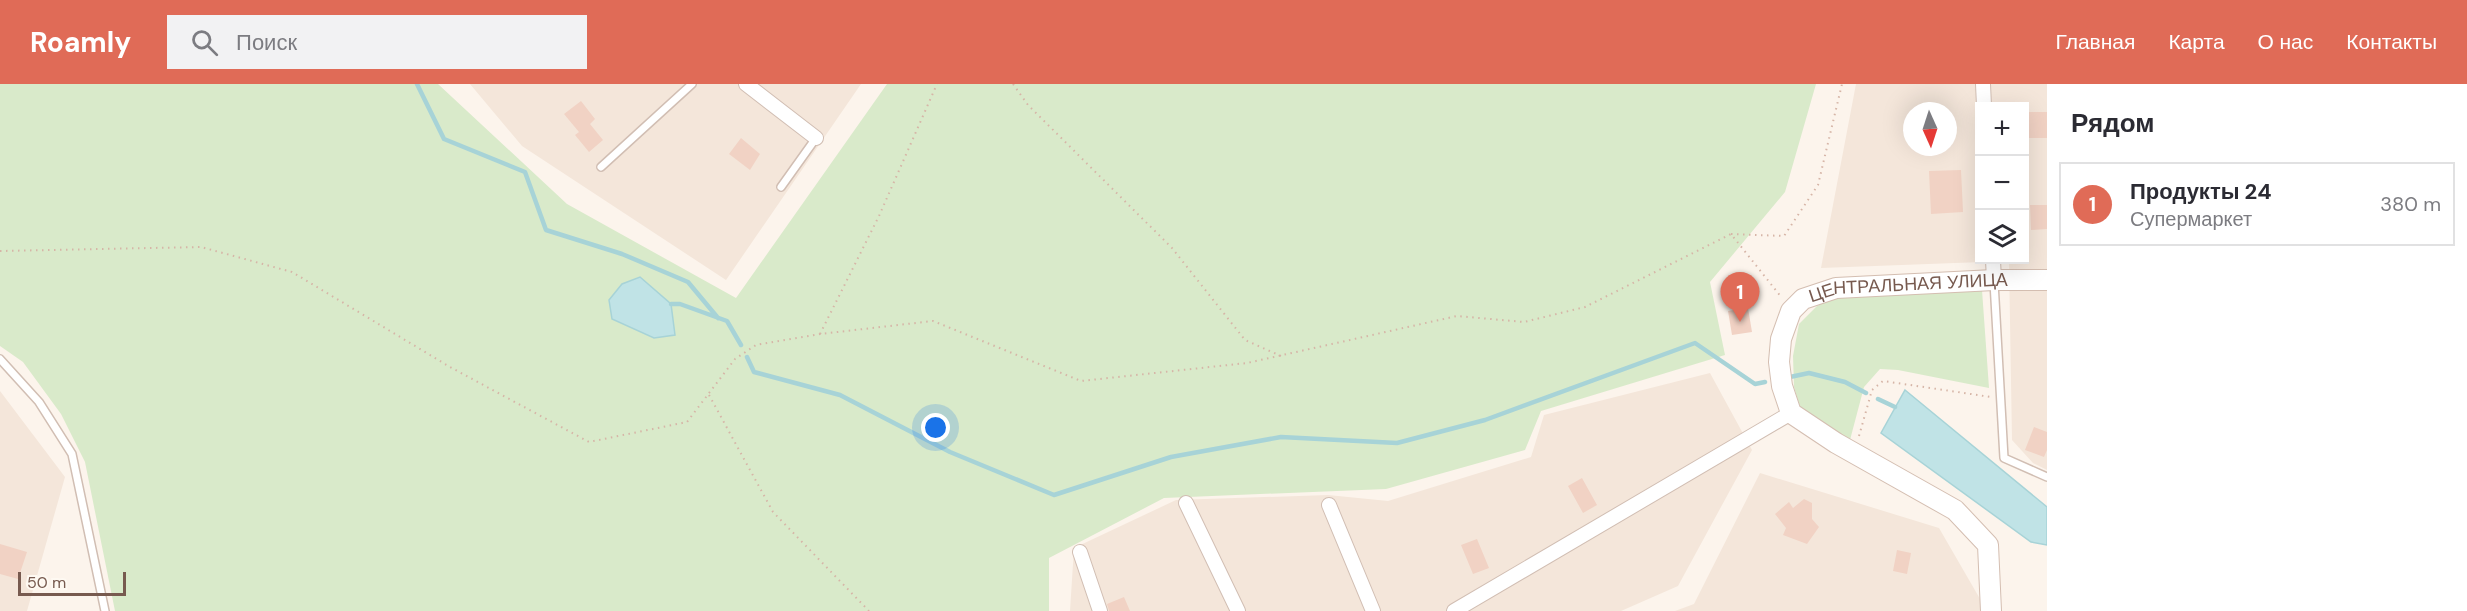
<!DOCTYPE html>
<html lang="ru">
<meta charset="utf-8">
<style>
:root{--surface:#fff;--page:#f2f2f3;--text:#2b2b33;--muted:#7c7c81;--line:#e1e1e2;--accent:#e06b57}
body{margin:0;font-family:"DM Sans",sans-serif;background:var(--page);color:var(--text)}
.controls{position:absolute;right:18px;top:18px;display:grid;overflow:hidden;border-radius:0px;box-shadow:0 6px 24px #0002}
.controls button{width:54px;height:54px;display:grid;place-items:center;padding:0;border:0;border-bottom:2px solid var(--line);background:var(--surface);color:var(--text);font:30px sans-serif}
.compass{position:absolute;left:1903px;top:18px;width:54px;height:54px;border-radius:50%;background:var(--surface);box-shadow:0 6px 24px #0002;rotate:177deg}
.scale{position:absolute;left:18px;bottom:15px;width:108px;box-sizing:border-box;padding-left:6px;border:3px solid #775a4f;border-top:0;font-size:16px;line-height:21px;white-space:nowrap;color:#775a4f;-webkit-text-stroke:4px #fef9f2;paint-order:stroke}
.you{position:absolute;left:936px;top:344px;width:21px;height:21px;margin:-15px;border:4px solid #fff;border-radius:50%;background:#1a73e8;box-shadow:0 0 0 9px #1a73e833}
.badge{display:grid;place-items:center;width:39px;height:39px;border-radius:50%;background:var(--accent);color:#fff;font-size:20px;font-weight:700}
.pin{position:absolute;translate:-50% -50px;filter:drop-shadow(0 2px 3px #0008)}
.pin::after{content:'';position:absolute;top:32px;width:21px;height:18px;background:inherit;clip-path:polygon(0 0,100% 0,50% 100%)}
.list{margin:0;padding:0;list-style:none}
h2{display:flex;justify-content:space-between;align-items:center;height:78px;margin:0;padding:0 24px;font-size:26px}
h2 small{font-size:20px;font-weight:400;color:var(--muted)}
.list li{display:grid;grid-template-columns:39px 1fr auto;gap:18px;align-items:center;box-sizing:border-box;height:84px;margin:0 12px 12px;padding:0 12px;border:2px solid var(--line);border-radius:0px}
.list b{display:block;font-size:22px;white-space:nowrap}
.list p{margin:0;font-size:20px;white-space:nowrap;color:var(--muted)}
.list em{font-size:20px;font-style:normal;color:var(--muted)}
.icon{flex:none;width:33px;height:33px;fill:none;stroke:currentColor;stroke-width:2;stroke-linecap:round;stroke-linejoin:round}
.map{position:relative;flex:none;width:2047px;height:527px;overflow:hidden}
header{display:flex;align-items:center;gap:36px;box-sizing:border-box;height:84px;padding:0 30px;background:var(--accent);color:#fff}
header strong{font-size:28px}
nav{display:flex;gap:33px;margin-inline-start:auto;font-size:21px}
.search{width:420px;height:54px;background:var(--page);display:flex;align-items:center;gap:15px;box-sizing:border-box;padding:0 21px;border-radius:0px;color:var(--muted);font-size:22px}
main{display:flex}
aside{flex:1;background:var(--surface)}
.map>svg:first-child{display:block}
.residential{fill:#f4e6da;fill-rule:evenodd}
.green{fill:#d9eaca}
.water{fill:#c0e3e6;stroke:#a7d3d7;stroke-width:1.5}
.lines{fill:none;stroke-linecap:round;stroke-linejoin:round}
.stream{stroke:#a7d3d7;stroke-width:4.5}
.building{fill:#f1d2c4}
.lane-casing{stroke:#d1beb3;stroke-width:10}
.street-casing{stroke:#d1beb3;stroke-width:16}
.secondary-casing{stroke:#d4beb1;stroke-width:22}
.path{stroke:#d6b5a7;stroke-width:2;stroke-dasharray:1.5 4.5;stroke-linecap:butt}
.lane{stroke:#fff;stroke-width:7}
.street{stroke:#fff;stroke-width:14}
.secondary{stroke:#fff;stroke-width:20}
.labels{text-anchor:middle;stroke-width:4.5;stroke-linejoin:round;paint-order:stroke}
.street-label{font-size:18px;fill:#775a4f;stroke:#fef9f2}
</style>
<header>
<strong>Roamly</strong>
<div class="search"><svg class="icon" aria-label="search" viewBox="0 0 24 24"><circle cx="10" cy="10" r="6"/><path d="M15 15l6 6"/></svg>Поиск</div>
<nav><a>Главная</a><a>Карта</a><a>О нас</a><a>Контакты</a></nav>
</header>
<main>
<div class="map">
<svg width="2047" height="527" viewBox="0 0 2047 527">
<rect width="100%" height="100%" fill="#fcf4ec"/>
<path class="residential" d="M470,0H861L726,196L522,62Z
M1856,0H2047V386L2033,379L2012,356L2009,177L1821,184ZM1980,22H2024V176H1980ZM1912,27H1948V63H1912Z
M1710,289L1752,366L1678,502L1621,527H1070L1074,464L1176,416L1328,411L1388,417L1531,373L1544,331Z
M0,307L65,393L27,527H0Z
M1760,389L1939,444L1987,527H1675L1694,520Z"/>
<path class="green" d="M0,0H438L567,120L736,214L887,0H1816L1785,108L1710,198L1725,271L1541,327L1525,366L1386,405L1164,414L1049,474V527H115L85,378L61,330L23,278L0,262Z
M1982,206L1989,304L1898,286L1880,285L1864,303L1850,356L1801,327L1794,303L1793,272L1799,240L1817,222L1835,214Z"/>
<path class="water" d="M640,193L671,220L675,251L654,254L612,235L609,216L622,200Z
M1905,306L2047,423V461L2031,458L1881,349Z"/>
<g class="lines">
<path class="stream" d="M417,0L444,55L525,88L546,146L622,170L688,198L718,234
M671,220H680L727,237L741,261
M747,273L754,288L840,311L950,368L1054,411L1171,373L1281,353L1397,359L1485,336L1695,259L1755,300L1765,298
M1790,293L1809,289L1845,298L1866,309
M1878,315L1895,323"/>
</g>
<path class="building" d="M581,17L595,35L590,40L603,56L589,68L575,51L579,48L564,30Z
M2025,28H2047V54H2025Z
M741,54L760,70L750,86L729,70Z
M1961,86L1963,128L1931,130L1929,87Z
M2030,121H2047V145L2031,146Z
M1748,224L1752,248L1732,251L1728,227Z
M2034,343L2047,348V366L2044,373L2025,366Z
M1582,394L1597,421L1583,429L1568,402Z
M1804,415L1812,419V435L1819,443L1807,460L1783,451L1786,444L1775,430L1789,418L1793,424Z
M1477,455L1489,484L1473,490L1461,461Z
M0,460L27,468L18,495L0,490Z
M1897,466L1911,469L1907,490L1893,487Z
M1124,513L1130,527H1109L1107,520Z"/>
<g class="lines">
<g class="lane-casing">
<path id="lane" d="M601,83L692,0
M781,103L816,54
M1994,198L2004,374L2047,393
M0,275L39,318L72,370L105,527"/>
</g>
<g class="street-casing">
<path id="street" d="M746,0L816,54
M1983,0L1984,22
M1993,176L1994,196
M1186,419L1238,527
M1329,421L1373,527
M1080,468L1100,527
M1454,527L1791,329"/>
</g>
<g class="secondary-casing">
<g id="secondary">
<path id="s1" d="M1991,527L1988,461L1955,426L1836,359L1791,329L1782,302L1779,278L1781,255L1791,227L1803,215L1836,204L1994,196H2047"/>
</g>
</g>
<path class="path" d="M1013,0L1028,21L1172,164L1245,256L1281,272
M1731,150L1784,152L1818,101L1842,0
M0,167L201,163L292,188L450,283L589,358L687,338L735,275L756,261L820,250L933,237L1081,297L1247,279L1457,232L1524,238L1585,223L1731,150L1782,214
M820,250L879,132L937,0
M709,311L773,428L869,527
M1859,352L1872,306L1883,297L1991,313"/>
<use href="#lane" class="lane"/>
<use href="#street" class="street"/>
<use href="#secondary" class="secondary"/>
</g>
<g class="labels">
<g class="street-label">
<text dy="6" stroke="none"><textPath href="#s1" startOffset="534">ЦЕНТРАЛЬНАЯ УЛИЦА</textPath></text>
</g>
</g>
</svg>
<div class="controls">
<button>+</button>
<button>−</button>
<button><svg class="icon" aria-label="layers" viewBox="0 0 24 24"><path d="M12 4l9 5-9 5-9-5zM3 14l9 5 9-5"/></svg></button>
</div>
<svg class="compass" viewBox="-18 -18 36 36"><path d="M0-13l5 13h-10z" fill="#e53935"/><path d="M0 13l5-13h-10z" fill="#7c7c81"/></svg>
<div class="scale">50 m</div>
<div class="you"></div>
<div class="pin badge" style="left:1740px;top:238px">1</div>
</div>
<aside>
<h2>Рядом<small></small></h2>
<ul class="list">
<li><span class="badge">1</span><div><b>Продукты 24</b><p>Супермаркет</p></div><em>380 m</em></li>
</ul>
</aside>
</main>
